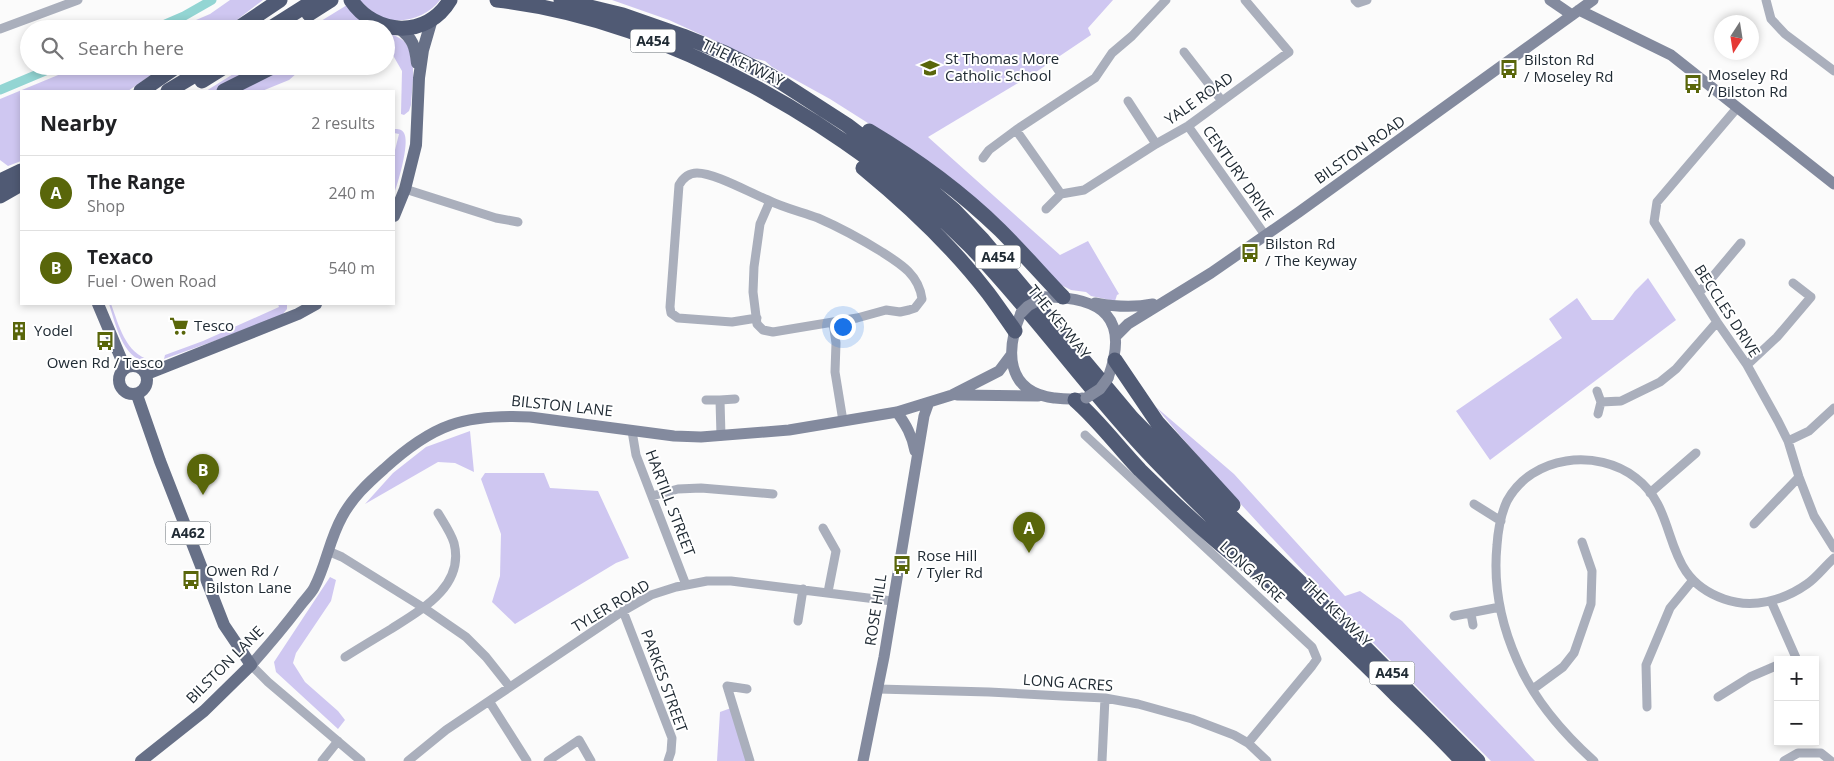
<!DOCTYPE html>
<meta charset="utf-8">
<style>
:root{--surface:#fff;--page:#f6f6f6;--text:#202124;--muted:#757577;--line:#e0e0e0;--accent:#59660a}
body{margin:0;font-family:"Open Sans",sans-serif;background:var(--page);color:var(--text)}
.controls{position:absolute;right:15px;bottom:15px;display:grid;overflow:hidden;border-radius:0px;box-shadow:0 2px 8px #0003}
.controls button{width:45px;height:45px;display:grid;place-items:center;padding:0;border:0;border-bottom:1px solid var(--line);background:var(--surface);color:var(--text);font:25px sans-serif}
.compass{position:absolute;left:1714px;top:15px;width:45px;height:45px;border-radius:50%;background:var(--surface);box-shadow:0 2px 8px #0003;rotate:192deg}
.you{position:absolute;left:842px;top:326px;width:18px;height:18px;margin:-12px;border:4px solid #fff;border-radius:50%;background:#1a73e8;box-shadow:0 0 0 8px #1a73e833}
.badge{display:grid;place-items:center;width:32px;height:32px;border-radius:50%;background:var(--accent);color:#fff;font-size:16px;font-weight:700}
.pin{position:absolute;translate:-50% -41px;filter:drop-shadow(0 1px 2px #0008)}
.pin::after{content:'';position:absolute;top:26px;width:18px;height:15px;background:inherit;clip-path:polygon(0 0,100% 0,50% 100%)}
.list{margin:0;padding:0;list-style:none}
h2{display:flex;justify-content:space-between;align-items:center;height:65px;margin:0;padding:0 20px;font-size:21px}
h2 small{font-size:16px;font-weight:400;color:var(--muted)}
.list li{display:grid;grid-template-columns:32px 1fr auto;gap:15px;align-items:center;box-sizing:border-box;height:75px;padding:0 20px;border-top:1px solid var(--line)}
.list b{display:block;font-size:19px;white-space:nowrap}
.list p{margin:0;font-size:16px;white-space:nowrap;color:var(--muted)}
.list em{font-size:16px;font-style:normal;color:var(--muted)}
.icon{flex:none;width:28px;height:28px;fill:none;stroke:currentColor;stroke-width:2;stroke-linecap:round;stroke-linejoin:round}
.map{position:relative;flex:none;width:1834px;height:761px;overflow:hidden}
.search{position:absolute;background:var(--surface);box-shadow:0 2px 8px #0003;left:20px;top:20px;width:375px;height:55px;display:flex;align-items:center;gap:12px;box-sizing:border-box;padding:0 18px;border-radius:28px;color:var(--muted);font-size:19px}
.panel{position:absolute;background:var(--surface);box-shadow:0 2px 8px #0003;left:20px;top:90px;width:375px;height:215px;border-radius:0px}
.map>svg:first-child{display:block}
.green{fill:#cfc7f1}
.lines{fill:none;stroke-linecap:round;stroke-linejoin:round}
.canal{stroke:#93d5d3;stroke-width:9}
.street{stroke:#aaafbc;stroke-width:9}
.secondary{stroke:#838a9e;stroke-width:11}
.primary{stroke:#677087;stroke-width:12}
.highway{stroke:#505a74;stroke-width:15}
.secondary-bridge{stroke:#838a9e;stroke-width:11}
.highway-bridge{stroke:#505a74;stroke-width:15}
.labels{text-anchor:middle;stroke-width:4;stroke-linejoin:round;paint-order:stroke}
.shield{fill:#fff;stroke:#636b71;stroke-width:1}
.shield-label{font-size:14px;font-weight:bold;fill:#202b34}
.poi-label{font-size:15px;fill:#202b34;stroke:#fff;text-anchor:start}
.street-label{font-size:15px;fill:#202b34;stroke:#fff}
</style>
<div class="map">
<svg width="1834" height="761" viewBox="0 0 1834 761">
<rect width="100%" height="100%" fill="#fbfbfb"/>
<path class="green" d="M230,0H263L225,29H175L210,14Z
M359,0H440C426,19 395,27 374,14C369,10 364,4 359,0Z
M612,0H1113L1088,28L1091,35L1033,74L928,137L1060,255L1088,241L1119,294L1117,295L1115,301L1091,296L1086,292L1071,290L1059,284L890,137L830,99L772,67L765,61L752,58L669,20Z
M347,5L373,25L356,29H308Z
M386,33C394,35 403,38 407,45C417,61 412,87 411,105L409,111L404,115L401,114L402,71L386,43Z
M80,66H164L128,91H21V161L8,166L0,160V99Z
M246,66H267L217,91H206Z
M284,66H322L310,72L297,73L289,80L262,91H235Z
M394,129C398,129 402,129 404,133C410,143 398,183 394,194V154L399,134L394,133Z
M1648,278L1676,320L1490,460L1456,411L1562,338L1549,319L1577,298L1592,320H1613L1635,291Z
M109,304H111C119,325 125,353 150,360C124,365 115,322 109,304Z
M278,304H287V309L282,315L220,339L164,359L165,355L203,341L279,307Z
M1156,407L1234,474L1345,596L1360,591L1402,621L1535,761H1491C1376,646 1260,532 1156,407Z
M470,431L474,472L455,463L438,462L365,504L393,473L426,447Z
M485,473H544L550,488L598,491L629,558L616,563L515,624L492,602L500,576L501,534L481,479Z
M330,577L336,580L331,601L296,653L293,663L305,682L338,711L345,720L338,729L276,672L274,662Z
M731,708L746,761H717L720,712Z"/>
<g class="lines">
<path class="canal" d="M154,29L184,16L212,0
M0,90L57,66"/>
<path class="street" d="M1166,0L1132,36L1112,53L1095,78L1016,130L1061,194L1084,190L1156,144L1188,126L1289,52L1245,0
M1355,0L1358,3L1367,0
M1766,0L1771,19L1785,34L1834,71
M0,29L78,0
M1184,52L1222,101
M1128,101L1156,144
M1737,108L1657,202L1654,222L1717,322L1747,365L1778,421L1788,441L1799,477L1814,516L1834,548
M1188,126L1265,235
M983,158L989,150L1016,130
M405,189L496,218L518,222
M1046,209L1061,194
M1699,293L1741,243
M757,318L732,322L678,318L671,313L670,307L679,185C683,178 689,173 697,173C715,173 750,193 768,200C784,208 802,212 818,218C841,228 861,239 882,252C901,264 919,275 922,299L915,308L909,310L900,312L886,310L857,318L773,332L763,330L757,324L753,292L754,267L760,224L770,201
M833,322L836,343L835,372L843,421
M1747,365L1777,337L1811,297L1793,283
M1597,391L1601,402L1598,414
M706,400H720L721,436
M720,400L735,399
M1601,402L1621,401L1660,382L1676,369L1717,322
M632,431L636,455L686,585
M1085,435L1312,647L1317,659L1312,666L1248,743
M1788,441L1809,431L1834,408
M1650,493L1696,453
M652,496L678,489L701,488L773,494
M1474,504L1501,521
M1754,524L1799,477
M823,528L836,551L828,592
M328,551L342,557L424,608L466,637L486,657L509,686
M1771,601L1797,660
M623,611L672,738L671,752L668,761
M1471,614L1473,625
M1454,616L1500,607
M798,621L803,589
M345,657C361,647 376,638 391,629C421,610 465,586 454,543C451,533 444,523 438,513
M251,665L268,682L361,761
M747,689L727,686L750,761
M878,689L989,692L1062,696L1105,698L1138,704L1192,719L1234,735L1248,743L1267,761
M1533,689L1563,667L1574,653L1591,604L1592,571L1582,542
M1718,697L1750,677L1778,665
M489,701L527,761
M1647,707L1646,665L1670,608L1693,580
M322,761L338,741
M408,761L446,730L623,611L651,595L676,587L707,581H731L892,601
M548,761L579,740L591,761
M1102,761L1105,698
M1594,761C1564,734 1533,698 1517,660C1501,624 1493,585 1497,545C1498,531 1501,514 1507,501C1532,455 1597,448 1636,478C1682,513 1658,576 1724,599C1752,609 1783,601 1807,584C1817,577 1825,566 1834,558
M1784,761L1798,753H1821L1831,761"/>
<path class="secondary" d="M1550,0L1572,15
M1579,10L1671,55L1834,184
M1045,297C1103,297 1130,318 1108,378
M1095,303C1116,307 1133,308 1153,304
M1021,313C1005,351 1006,392 1054,398C1064,399 1073,400 1082,398
M1116,336L1128,324L1211,273L1299,212L1593,0
M957,395L1038,396
M897,412C906,425 912,435 915,451
M251,665C268,646 284,627 300,606C304,600 310,595 314,588C326,566 329,540 342,517C352,498 368,483 384,469C433,424 464,414 530,417L674,436L701,437L789,430L897,412L952,395L999,371L1011,355
M863,761L884,657L924,416L929,402"/>
<path class="primary" d="M399,28C413,39 415,46 417,63
M394,216L405,189L416,145L419,78L423,50L432,19
M98,304L125,368
M119 380a14 14 0 1 1 28 0a14 14 0 1 1-28 0Z
M147,374L298,314L316,304
M137,395L160,461L224,625L251,665L204,711L141,761"/>
<path class="highway" d="M351,0C375,36 427,39 450,0
M497,0C665,19 852,127 970,246C1036,314 1090,393 1156,461C1233,541 1316,615 1395,694C1418,716 1441,738 1462,761
M561,0L623,15L683,36L725,53L771,76L847,125L914,176L954,210L983,240L1132,418L1187,474L1305,587L1478,761
M309,14L331,0
M237,29L280,0
M269,29L315,0
M202,81L226,66
M141,91L177,66
M168,91L210,66
M224,91L274,66
M869,131C916,159 961,192 1000,230C1022,252 1042,275 1063,297
M863,168C908,205 952,246 988,293C997,305 1006,318 1015,331
M1115,360L1157,422L1233,505
M1075,400C1099,421 1118,447 1140,470C1180,509 1222,549 1268,581"/>
<path class="secondary-bridge" d="M1021,313L1028,306L1045,297
M1086,398L1100,389L1108,378"/>
<path class="highway-bridge" d="M0,181L21,171
M0,196L21,184"/>
</g>
<defs>
<g id="school-bare" transform="scale(1.5)"><path d="M0-5L7-2L0 1L-7-2ZM-4 1L0 2.5L4 1V4Q0 6-4 4Z" fill="#59660a" stroke="#fff" stroke-width="2.5" paint-order="stroke"/></g>
<g id="bus-bare" transform="scale(1.5)"><path d="M-5-6H5V4H4V6H2V4H-2V6H-4V4H-5ZM-3.5-4V0h7V-4ZM-3.5 1.2v1.5H-2V1.2ZM2 1.2v1.5H3.5V1.2Z" fill="#59660a" stroke="#fff" stroke-width="2.5" paint-order="stroke"/></g>
<g id="supermarket-bare" transform="scale(1.5)"><path d="M-6-5.5h2.5l.6 2H6L4.5 2H-2.5L-4.4-4H-6ZM-1.5 3.2a1.3 1.3 0 1 0 .1 0ZM3 3.2a1.3 1.3 0 1 0 .1 0Z" fill="#59660a" stroke="#fff" stroke-width="2.5" paint-order="stroke"/></g>
<g id="building-bare" transform="scale(1.5)"><path d="M-4-6H4V6H1V3H-1V6H-4ZM-2.5-4.3h1.7v1.8h-1.7ZM.8-4.3h1.7v1.8H.8ZM-2.5-1h1.7V.8h-1.7ZM.8-1h1.7V.8H.8Z" fill="#59660a" stroke="#fff" stroke-width="2.5" paint-order="stroke"/></g>
</defs>
<g fill-rule="evenodd">
<use href="#school-bare" x="930" y="68"/>
<use href="#bus-bare" x="1509" y="69"/>
<use href="#bus-bare" x="1693" y="84"/>
<use href="#bus-bare" x="1250" y="253"/>
<use href="#supermarket-bare" x="179" y="326"/>
<use href="#building-bare" x="19" y="331"/>
<use href="#bus-bare" x="105" y="341"/>
<use href="#bus-bare" x="902" y="565"/>
<use href="#bus-bare" x="191" y="580"/>
</g>
<g class="labels">
<g class="shield">
<rect x="630.5" y="29.5" width="45" height="23" rx="4"/>
<rect x="975.5" y="245.5" width="45" height="23" rx="4"/>
<rect x="165.5" y="521.5" width="45" height="23" rx="4"/>
<rect x="1369.5" y="661.5" width="45" height="23" rx="4"/>
</g>
<g class="shield-label">
<text x="653" y="46">A454</text>
<text x="998" y="262">A454</text>
<text x="188" y="538">A462</text>
<text x="1392" y="678">A454</text>
</g>
<g class="poi-label">
<text x="945" y="64">St Thomas More<tspan x="945" dy="17">Catholic School</tspan></text>
<text x="1524" y="65">Bilston Rd<tspan x="1524" dy="17">/ Moseley Rd</tspan></text>
<text x="1708" y="80">Moseley Rd<tspan x="1708" dy="17">/ Bilston Rd</tspan></text>
<text x="1265" y="249">Bilston Rd<tspan x="1265" dy="17">/ The Keyway</tspan></text>
<text x="194" y="331">Tesco</text>
<text x="34" y="336">Yodel</text>
<text x="105" y="368" text-anchor="middle">Owen Rd / Tesco</text>
<text x="917" y="561">Rose Hill<tspan x="917" dy="17">/ Tyler Rd</tspan></text>
<text x="206" y="576">Owen Rd /<tspan x="206" dy="17">Bilston Lane</tspan></text>
</g>
<g class="street-label">
<text transform="translate(743 63) rotate(26)" y="5">THE KEYWAY</text>
<text transform="translate(1199 99) rotate(-35)" y="5">YALE ROAD</text>
<text transform="translate(1360 150) rotate(-35)" y="5">BILSTON ROAD</text>
<text transform="translate(1238 173) rotate(55)" y="5">CENTURY DRIVE</text>
<text transform="translate(1727 311) rotate(57)" y="5">BECCLES DRIVE</text>
<text transform="translate(1059 322) rotate(51)" y="5">THE KEYWAY</text>
<text transform="translate(562 406) rotate(6)" y="5">BILSTON LANE</text>
<text transform="translate(670 503) rotate(69)" y="5">HARTILL STREET</text>
<text transform="translate(1252 572) rotate(43)" y="5">LONG ACRE</text>
<text transform="translate(611 606) rotate(-31)" y="5">TYLER ROAD</text>
<text transform="translate(876 610) rotate(-81)" y="5">ROSE HILL</text>
<text transform="translate(1337 613) rotate(44)" y="5">THE KEYWAY</text>
<text transform="translate(225 665) rotate(-45)" y="5">BILSTON LANE</text>
<text transform="translate(664 681) rotate(70)" y="5">PARKES STREET</text>
<text transform="translate(1068 683) rotate(4)" y="5">LONG ACRES</text>
</g>
</g>
</svg>
<div class="controls">
<button>+</button>
<button>−</button>
</div>
<svg class="compass" viewBox="-18 -18 36 36"><path d="M0-13l5 13h-10z" fill="#e53935"/><path d="M0 13l5-13h-10z" fill="#757577"/></svg>
<div class="you"></div>
<div class="pin badge" style="left:1029px;top:553px">A</div>
<div class="pin badge" style="left:203px;top:495px">B</div>
<div class="search"><svg class="icon" aria-label="search" viewBox="0 0 24 24"><circle cx="10" cy="10" r="6"/><path d="M15 15l6 6"/></svg>Search here</div>
<section class="panel">
<h2>Nearby<small>2 results</small></h2>
<ul class="list">
<li><span class="badge">A</span><div><b>The Range</b><p>Shop</p></div><em>240 m</em></li>
<li><span class="badge">B</span><div><b>Texaco</b><p>Fuel · Owen Road</p></div><em>540 m</em></li>
</ul>
</section>
</div>
